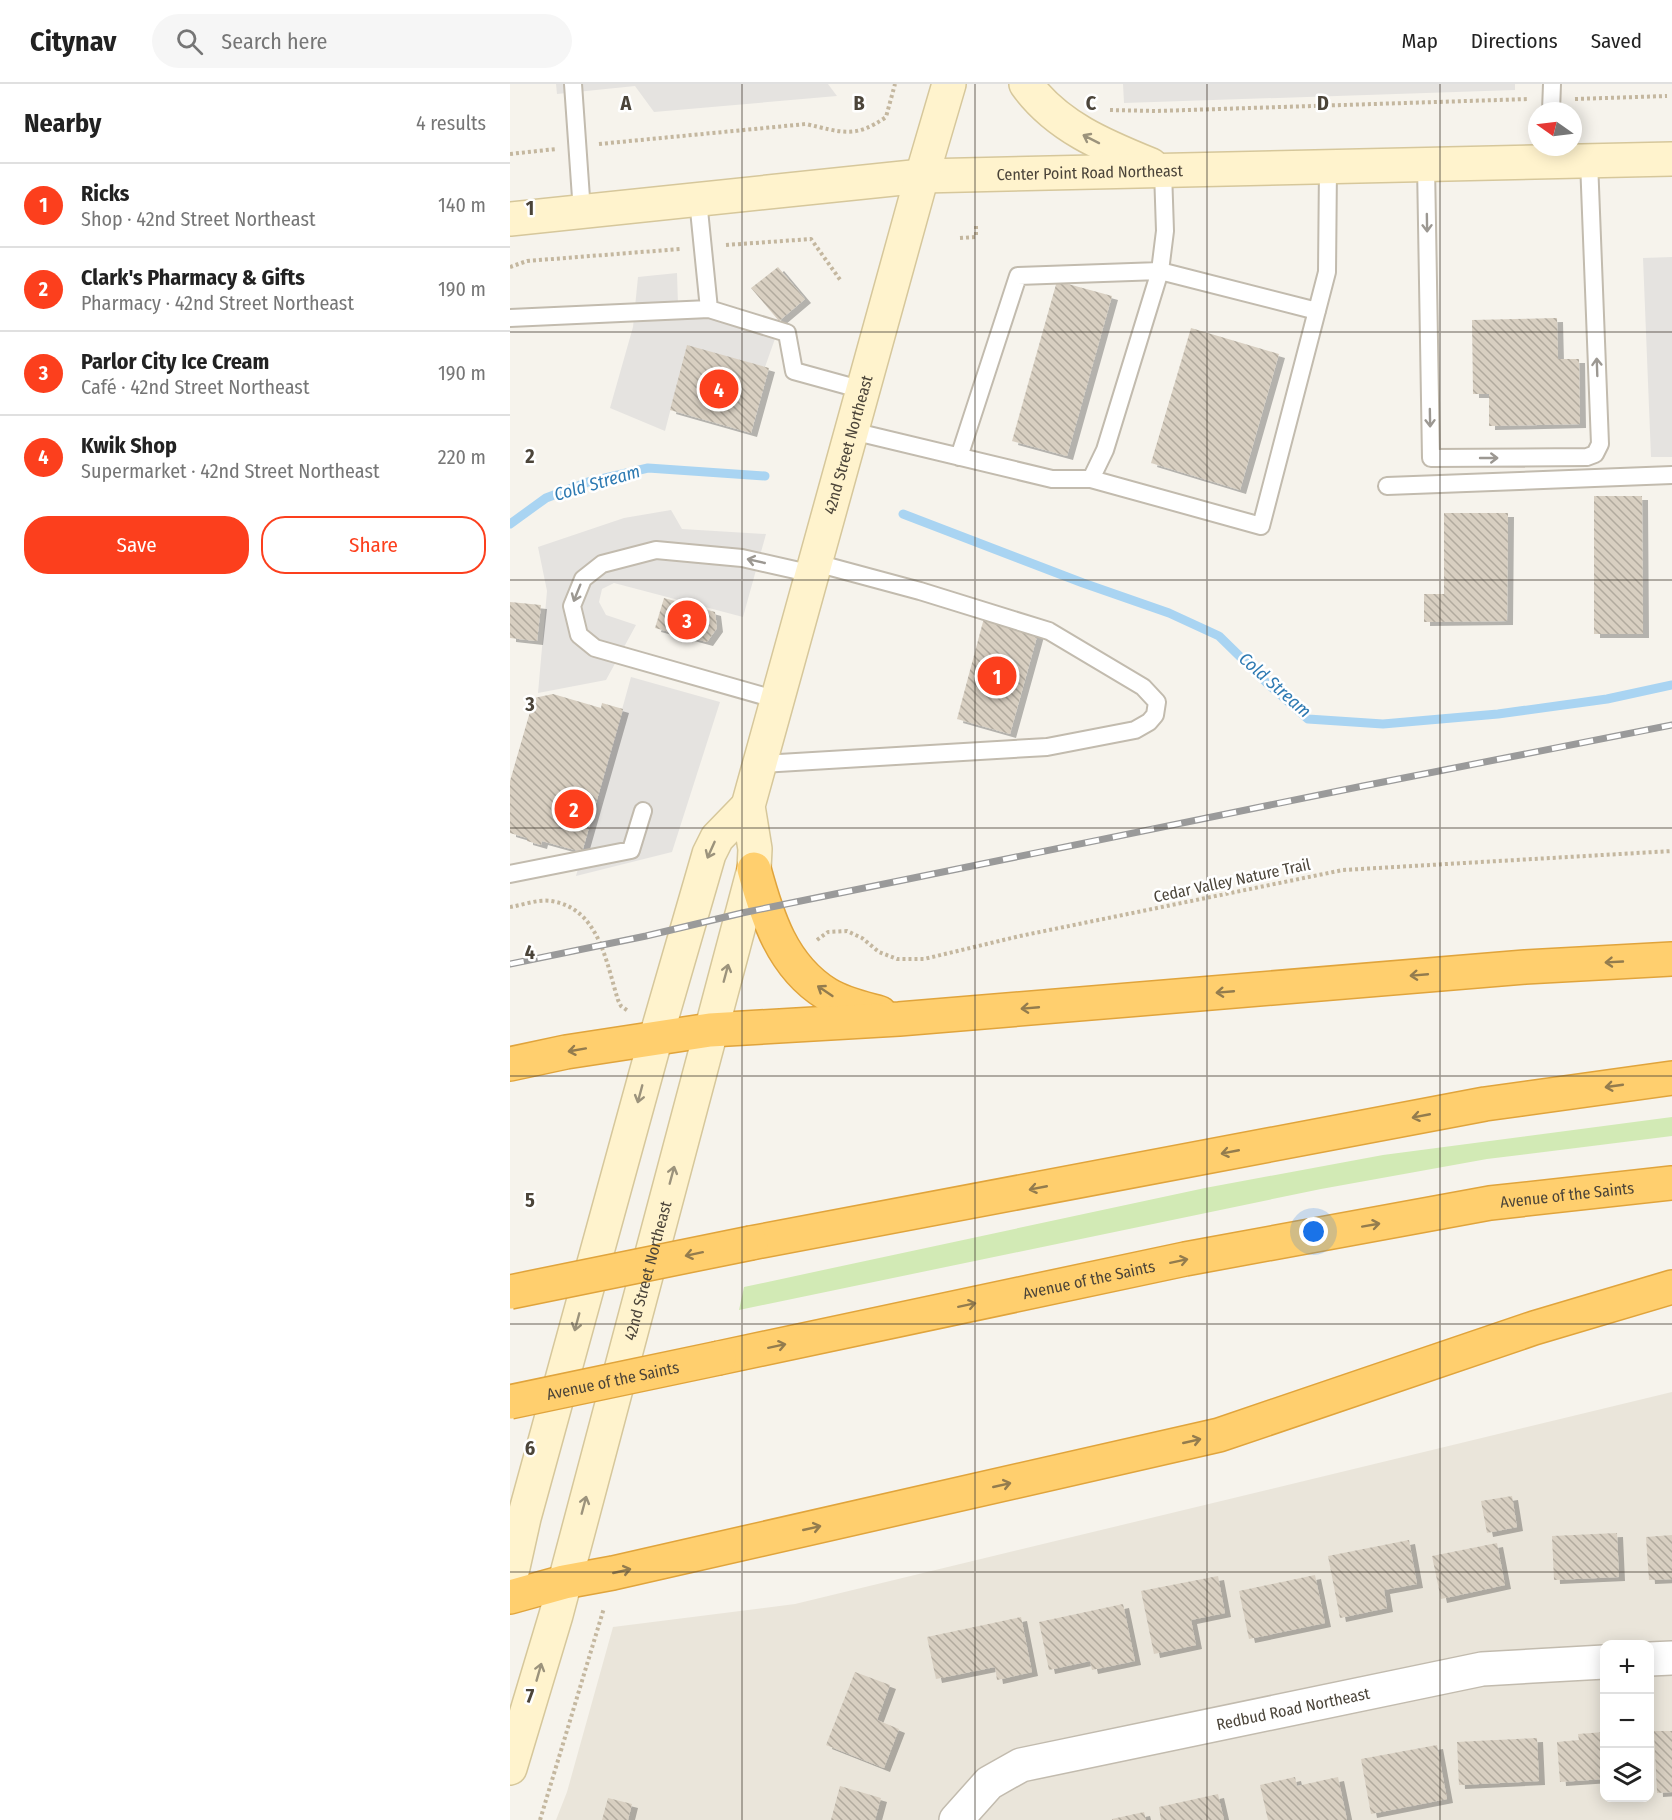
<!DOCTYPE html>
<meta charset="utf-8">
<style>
:root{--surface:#fff;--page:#f6f6f6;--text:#222;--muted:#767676;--line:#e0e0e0;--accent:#fc3f1d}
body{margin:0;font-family:"Fira Sans Condensed",sans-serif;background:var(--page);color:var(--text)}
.controls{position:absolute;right:18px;bottom:18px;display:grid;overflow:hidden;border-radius:12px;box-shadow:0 3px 15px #0003}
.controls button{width:54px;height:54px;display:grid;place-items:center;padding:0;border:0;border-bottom:2px solid var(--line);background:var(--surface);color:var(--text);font:30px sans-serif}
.compass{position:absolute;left:1018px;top:18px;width:54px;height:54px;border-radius:50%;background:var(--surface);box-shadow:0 3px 15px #0003;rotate:284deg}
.you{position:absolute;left:804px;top:1148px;width:21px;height:21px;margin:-15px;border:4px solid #fff;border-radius:50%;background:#1a73e8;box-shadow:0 0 0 9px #1a73e833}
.badge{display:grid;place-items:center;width:39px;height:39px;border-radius:50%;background:var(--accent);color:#fff;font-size:20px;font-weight:700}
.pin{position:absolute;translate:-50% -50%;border:3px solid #fff;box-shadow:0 2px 6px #0006}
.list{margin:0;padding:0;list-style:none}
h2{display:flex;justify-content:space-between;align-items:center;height:78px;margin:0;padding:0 24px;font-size:26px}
h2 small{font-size:20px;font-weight:400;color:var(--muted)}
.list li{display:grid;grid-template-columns:39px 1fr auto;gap:18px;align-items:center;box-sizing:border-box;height:84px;padding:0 24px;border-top:2px solid var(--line)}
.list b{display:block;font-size:22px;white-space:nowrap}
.list p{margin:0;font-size:20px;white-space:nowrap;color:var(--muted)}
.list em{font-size:20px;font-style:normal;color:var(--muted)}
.actions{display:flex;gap:12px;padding:18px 24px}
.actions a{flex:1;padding:14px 0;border:2px solid var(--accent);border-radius:24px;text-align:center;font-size:21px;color:var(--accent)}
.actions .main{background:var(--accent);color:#fff}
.icon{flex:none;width:33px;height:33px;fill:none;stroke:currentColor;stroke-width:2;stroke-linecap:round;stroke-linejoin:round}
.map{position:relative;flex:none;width:1162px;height:1736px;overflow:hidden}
header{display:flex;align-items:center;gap:36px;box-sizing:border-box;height:84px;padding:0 30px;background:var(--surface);border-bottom:2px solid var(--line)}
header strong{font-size:28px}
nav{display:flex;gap:33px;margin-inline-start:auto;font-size:21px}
.search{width:420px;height:54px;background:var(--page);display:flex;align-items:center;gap:15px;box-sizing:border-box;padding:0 21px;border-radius:33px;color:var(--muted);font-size:22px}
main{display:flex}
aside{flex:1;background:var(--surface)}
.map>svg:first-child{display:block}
.residential{fill:#eae5da;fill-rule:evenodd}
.grass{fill:#d2eab5}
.parking{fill:#e5e3e0}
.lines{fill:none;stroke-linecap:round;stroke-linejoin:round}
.stream{stroke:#a9d4f2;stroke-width:9}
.building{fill:url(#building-back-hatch);filter:url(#shadow)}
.lane-casing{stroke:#c2bbae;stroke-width:20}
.street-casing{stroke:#c2bbae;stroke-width:36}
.secondary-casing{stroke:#d6c79b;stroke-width:36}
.highway-casing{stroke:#e0a43c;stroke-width:36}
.path{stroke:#c4b79f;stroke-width:4;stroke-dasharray:3 3;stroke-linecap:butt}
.lane{stroke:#fff;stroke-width:16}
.street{stroke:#fff;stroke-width:33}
.secondary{stroke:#fff3cd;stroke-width:33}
.highway{stroke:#ffcf6e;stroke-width:33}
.rail-casing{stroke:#9a9a9a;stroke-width:7}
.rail{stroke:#fff;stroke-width:4.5;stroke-dasharray:14;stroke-linecap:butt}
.highway-bridge-casing{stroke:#e0a43c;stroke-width:36;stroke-linecap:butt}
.highway-bridge{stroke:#ffcf6e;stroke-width:33}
.oneway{stroke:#9c937c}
.oneway2{stroke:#9c9892}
.oneway3{stroke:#937c4e}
.grid{fill:none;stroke:#4b4439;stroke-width:1.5;stroke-opacity:0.55}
.labels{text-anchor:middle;stroke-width:5;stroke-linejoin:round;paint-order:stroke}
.street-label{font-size:16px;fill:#4b4439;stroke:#fff}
.water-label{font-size:18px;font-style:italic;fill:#2e7ab2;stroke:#fff}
.grid-label{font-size:20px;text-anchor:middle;font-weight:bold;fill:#4b4439;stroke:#fff;stroke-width:5;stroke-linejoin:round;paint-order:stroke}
</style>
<header>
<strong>Citynav</strong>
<div class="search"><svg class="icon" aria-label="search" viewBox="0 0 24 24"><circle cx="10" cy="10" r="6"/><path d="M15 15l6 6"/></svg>Search here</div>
<nav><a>Map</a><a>Directions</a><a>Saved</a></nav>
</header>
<main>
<aside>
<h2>Nearby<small>4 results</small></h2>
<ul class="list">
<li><span class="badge">1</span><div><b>Ricks</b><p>Shop · 42nd Street Northeast</p></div><em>140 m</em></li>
<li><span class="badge">2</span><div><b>Clark's Pharmacy &amp; Gifts</b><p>Pharmacy · 42nd Street Northeast</p></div><em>190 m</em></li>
<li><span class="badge">3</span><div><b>Parlor City Ice Cream</b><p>Café · 42nd Street Northeast</p></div><em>190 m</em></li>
<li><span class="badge">4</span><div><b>Kwik Shop</b><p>Supermarket · 42nd Street Northeast</p></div><em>220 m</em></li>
</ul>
<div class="actions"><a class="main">Save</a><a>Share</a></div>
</aside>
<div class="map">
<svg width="1162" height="1736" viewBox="0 0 1162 1736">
<defs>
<pattern id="building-back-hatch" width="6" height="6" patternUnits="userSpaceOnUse" patternTransform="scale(1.5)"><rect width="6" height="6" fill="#d8cfc1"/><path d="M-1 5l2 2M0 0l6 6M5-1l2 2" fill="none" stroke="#b1aa9e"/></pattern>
<filter id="shadow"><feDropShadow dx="6" dy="4" stdDeviation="0" flood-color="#0004"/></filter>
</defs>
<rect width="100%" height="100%" fill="#f6f3ec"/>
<path class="residential" d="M1162,1308V1736H46L57,1708L103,1543L285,1520ZM1094,1560H1140V1714H1094Z"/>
<path class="grass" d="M1162,1033V1052L977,1075L811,1105L229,1226L234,1203L695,1104L873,1071Z"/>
<path class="parking" d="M46,0H318L327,12L144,28L125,2L47,10Z
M613,0H1005V6L614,19Z
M1162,173V373H1141L1133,174Z
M167,189L168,221L267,249L255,283L177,262L155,347L100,324L123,243L128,193Z
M161,426L172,445L256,450L233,533L104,499L92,505L89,518L96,531L126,541L96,596L28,609L37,507L28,463L114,434Z
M121,593L210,618L162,768L66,792Z"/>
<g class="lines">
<path class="stream" d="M393,430L573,499L659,529L709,552L757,599L798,635L873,640L988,630L1097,615L1162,601
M0,440L36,414L78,398L138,384L255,392"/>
</g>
<path class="building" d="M268,183L295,215L269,237L241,204Z
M547,197L602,212L557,372L502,357Z
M1047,234L1048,275H1069L1070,340L979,342V310H963L962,236Z
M681,244L769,270L730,406L641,379Z
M177,261L259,284L241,349L160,326Z
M1084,412H1132L1133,550H1084Z
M934,429H998L997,537L914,538V510H934Z
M154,514L205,528L207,544L197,558L145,544Z
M0,518L31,521L27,557L0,554Z
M474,534L528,549L500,650L447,635Z
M43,610L91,624L92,619L113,625L72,768L32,757L31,761L17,757V754L0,749V697L24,614Z
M1002,1412L1007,1443L977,1449L971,1417Z
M1107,1449L1109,1493L1044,1496L1042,1452Z
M1162,1451V1495L1139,1496L1136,1453Z
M899,1456L907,1500L874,1506L877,1524L830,1534L818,1472Z
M987,1459L995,1501L931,1515L922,1472Z
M805,1491L815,1539L739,1555L729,1507Z
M708,1492L715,1529L681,1536L686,1561L644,1570L631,1507Z
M613,1520L625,1577L582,1586L580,1577L539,1586L529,1538Z
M511,1533L522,1588L487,1596L485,1583L426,1595L417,1553Z
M345,1588L380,1601L367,1636L389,1645L374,1684L316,1661Z
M1144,1647H1162V1708L1147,1709Z
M1094,1648V1695L1050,1698L1047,1658L1069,1656L1068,1650Z
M1027,1654L1029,1697L949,1701L947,1658Z
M927,1661L937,1715L861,1730L851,1675Z
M785,1693L787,1702L828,1693L837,1736H758L750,1701Z
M330,1702L371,1714L365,1736H321Z
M708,1710L714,1736H651L649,1723Z
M98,1714L122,1720L118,1736H92Z
M634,1728L636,1736H602V1735Z"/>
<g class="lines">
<g class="lane-casing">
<path id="lane" d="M63,0L72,128
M1041,27L1042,0
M916,81L921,374L1077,373L1085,370L1090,360L1079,77
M199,225L277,249L284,287L353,306
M0,234L199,225L188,116
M342,347L542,395H581L595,366L650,187L655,147L653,87
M449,373L508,192L650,187L807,227
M581,395L751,442L817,188L818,83
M877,402L1162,391
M268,616L85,564L69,551L62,522L73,495L92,480L146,466L232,474L303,490
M251,680L537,663L625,646L639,638L645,631L647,618L633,603L539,547L410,507L306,479
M0,790L121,766L133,727"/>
</g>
<g class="street-casing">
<g id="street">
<path d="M1140,1575L1162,1574"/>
<path id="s1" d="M446,1736L479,1699L511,1681L972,1585L1094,1578"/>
</g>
</g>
<g class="secondary-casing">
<g id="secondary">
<path d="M516,0C546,42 594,62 641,81"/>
<path id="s2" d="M0,135L412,92L1162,75"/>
<path d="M0,1497L14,1434L146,953L199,770L207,754L238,722"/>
<path id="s3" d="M0,1684L46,1531L244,785L245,765L238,722L412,92L439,0"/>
</g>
</g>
<g class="highway-casing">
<g id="highway">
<path d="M244,785C257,833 272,882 317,910C333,920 352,924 370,929"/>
<path d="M0,980L56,968L200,946L389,935L1015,883L1162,875"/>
<path d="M241,1159L975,1020L1162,994"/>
<path id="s4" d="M209,1274L675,1175L980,1119L1162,1099"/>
<path d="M0,1513L54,1498L103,1489L709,1351L1024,1244L1162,1203"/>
</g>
</g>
<path class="path" d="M1065,15L1157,12
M600,26L647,27L1019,15
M89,60L296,40C331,48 345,55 376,33L385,0
M0,70L46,65
M450,154L466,153V141
M216,161L301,155L331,197
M0,183L17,177L170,165
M0,823C13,821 28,815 41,817C89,824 96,878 108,916L111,922L118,927
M307,856L318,848L337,847L352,854L369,868L387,875H414L510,852L833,786L1162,767
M30,1736L94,1524"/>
<use href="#lane" class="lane"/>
<use href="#street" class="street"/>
<use href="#secondary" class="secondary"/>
<use href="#highway" class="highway"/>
<g class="rail-casing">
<path id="rail" d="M0,880L136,852L232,829L853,702L1162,641"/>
</g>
<use href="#rail" class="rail"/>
<g class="highway-bridge-casing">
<g id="highway-bridge">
<path d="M0,1208L241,1159"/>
<path id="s5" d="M0,1318L209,1274"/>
</g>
</g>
<use href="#highway-bridge" class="highway-bridge"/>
</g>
<defs><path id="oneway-shaft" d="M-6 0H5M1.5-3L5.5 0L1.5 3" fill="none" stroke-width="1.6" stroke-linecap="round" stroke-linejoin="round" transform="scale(1.5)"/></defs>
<g class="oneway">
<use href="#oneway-shaft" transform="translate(581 55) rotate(-153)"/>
<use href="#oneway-shaft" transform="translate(201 766) rotate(114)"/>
<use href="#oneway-shaft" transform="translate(216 889) rotate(-75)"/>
<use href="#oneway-shaft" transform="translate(130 1010) rotate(105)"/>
<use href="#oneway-shaft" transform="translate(162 1091) rotate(-75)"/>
<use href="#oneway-shaft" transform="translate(67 1238) rotate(105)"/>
<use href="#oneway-shaft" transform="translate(74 1421) rotate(-75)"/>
<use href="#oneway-shaft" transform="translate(29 1588) rotate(-74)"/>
</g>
<g class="oneway2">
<use href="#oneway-shaft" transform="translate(917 139) rotate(89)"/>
<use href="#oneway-shaft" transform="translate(1087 283) rotate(-92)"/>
<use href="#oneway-shaft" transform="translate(920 334) rotate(89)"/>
<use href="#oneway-shaft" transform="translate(979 374)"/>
<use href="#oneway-shaft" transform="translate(246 477) rotate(-167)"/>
<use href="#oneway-shaft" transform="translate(67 509) rotate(112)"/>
</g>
<g class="oneway3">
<use href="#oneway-shaft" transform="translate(1104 878) rotate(177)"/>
<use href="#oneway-shaft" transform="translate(909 891) rotate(175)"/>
<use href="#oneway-shaft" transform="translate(315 907) rotate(-146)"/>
<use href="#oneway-shaft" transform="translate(715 908) rotate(175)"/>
<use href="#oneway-shaft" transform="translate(520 924) rotate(175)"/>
<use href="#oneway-shaft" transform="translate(67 966) rotate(170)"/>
<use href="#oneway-shaft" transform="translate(1104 1002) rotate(172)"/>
<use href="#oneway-shaft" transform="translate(911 1032) rotate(169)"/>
<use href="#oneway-shaft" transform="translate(720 1068) rotate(169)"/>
<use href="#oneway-shaft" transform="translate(528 1104) rotate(169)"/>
<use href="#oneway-shaft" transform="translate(861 1141) rotate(-10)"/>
<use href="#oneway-shaft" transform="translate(184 1170) rotate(168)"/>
<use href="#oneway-shaft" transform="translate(669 1177) rotate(-12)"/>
<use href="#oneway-shaft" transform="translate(457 1221) rotate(-12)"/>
<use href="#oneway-shaft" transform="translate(267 1262) rotate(-12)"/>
<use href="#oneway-shaft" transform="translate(682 1357) rotate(-13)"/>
<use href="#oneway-shaft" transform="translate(492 1401) rotate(-13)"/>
<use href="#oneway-shaft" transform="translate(302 1444) rotate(-13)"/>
<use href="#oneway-shaft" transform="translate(112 1487) rotate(-13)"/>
</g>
<path class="grid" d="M232,0V1736M465,0V1736M697,0V1736M930,0V1736M0,248H1162M0,496H1162M0,744H1162M0,992H1162M0,1240H1162M0,1488H1162"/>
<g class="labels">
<g class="street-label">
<text dy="6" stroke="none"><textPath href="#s2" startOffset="582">Center Point Road Northeast</textPath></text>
<text dy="6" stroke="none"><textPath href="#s3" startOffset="1370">42nd Street Northeast</textPath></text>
<text transform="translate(722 796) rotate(-12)" y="6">Cedar Valley Nature Trail</text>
<text dy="6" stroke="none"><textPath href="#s4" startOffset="864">Avenue of the Saints</textPath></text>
<text dy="6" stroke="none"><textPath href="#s3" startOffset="516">42nd Street Northeast</textPath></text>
<text dy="6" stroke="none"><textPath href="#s4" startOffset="378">Avenue of the Saints</textPath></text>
<text dy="6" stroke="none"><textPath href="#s5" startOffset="105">Avenue of the Saints</textPath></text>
<text dy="6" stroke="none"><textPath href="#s1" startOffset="364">Redbud Road Northeast</textPath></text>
</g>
<g class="water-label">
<text transform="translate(87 399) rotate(-16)" y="6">Cold Stream</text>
<text transform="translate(765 601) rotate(41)" y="6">Cold Stream</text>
</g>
</g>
<g class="grid-label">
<text x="116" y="26">A</text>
<text x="349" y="26">B</text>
<text x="581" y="26">C</text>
<text x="813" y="26">D</text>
<text x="20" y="131">1</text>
<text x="20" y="379">2</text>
<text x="20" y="627">3</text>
<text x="20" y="875">4</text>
<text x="20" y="1123">5</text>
<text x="20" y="1371">6</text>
<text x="20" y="1619">7</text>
</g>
</svg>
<div class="controls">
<button>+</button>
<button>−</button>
<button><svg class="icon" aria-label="layers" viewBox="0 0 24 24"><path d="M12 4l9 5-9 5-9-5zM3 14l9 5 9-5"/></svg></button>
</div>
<svg class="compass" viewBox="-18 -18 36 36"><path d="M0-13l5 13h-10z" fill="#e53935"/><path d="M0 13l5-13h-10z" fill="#767676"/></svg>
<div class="you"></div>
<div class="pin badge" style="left:487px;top:592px">1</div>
<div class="pin badge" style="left:64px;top:725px">2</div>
<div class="pin badge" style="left:177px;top:536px">3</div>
<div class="pin badge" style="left:209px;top:305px">4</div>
</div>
</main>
